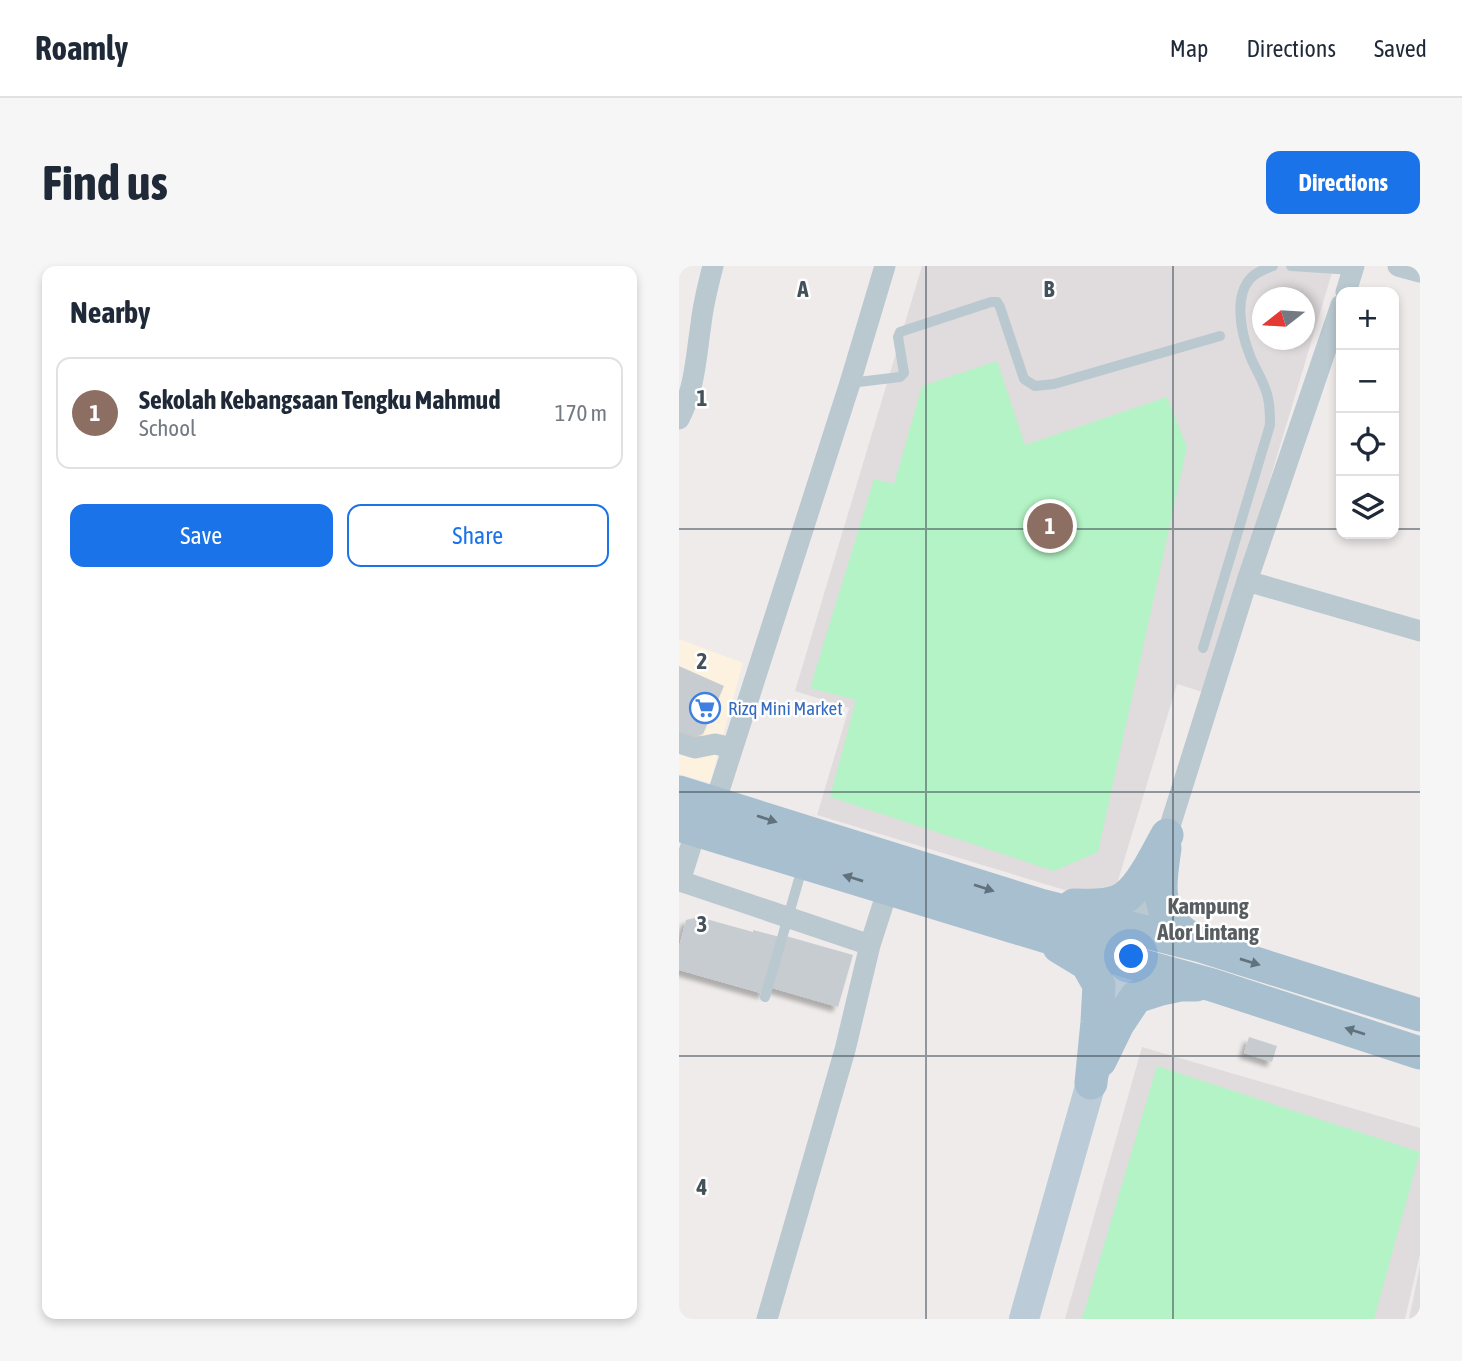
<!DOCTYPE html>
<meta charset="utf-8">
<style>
:root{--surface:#fff;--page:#f6f6f7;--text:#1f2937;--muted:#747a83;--line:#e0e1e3;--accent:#1a73e8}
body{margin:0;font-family:"Asap Condensed",sans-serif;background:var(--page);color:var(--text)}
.controls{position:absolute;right:21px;top:21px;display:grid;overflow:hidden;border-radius:14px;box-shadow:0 4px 10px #0003}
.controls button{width:63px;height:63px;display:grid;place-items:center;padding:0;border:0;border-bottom:2px solid var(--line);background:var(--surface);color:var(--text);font:35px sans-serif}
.compass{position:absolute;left:573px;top:21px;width:63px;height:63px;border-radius:50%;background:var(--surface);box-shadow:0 4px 10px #0003;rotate:253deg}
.you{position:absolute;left:453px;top:691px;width:24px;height:24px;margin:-18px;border:5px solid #fff;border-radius:50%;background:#1a73e8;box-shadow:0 0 0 10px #1a73e833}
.badge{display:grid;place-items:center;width:46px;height:46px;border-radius:50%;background:var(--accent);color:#fff;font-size:23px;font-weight:700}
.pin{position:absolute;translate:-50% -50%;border:4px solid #fff;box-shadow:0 2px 7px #0006}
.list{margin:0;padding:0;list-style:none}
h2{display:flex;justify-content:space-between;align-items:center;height:91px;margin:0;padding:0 28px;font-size:30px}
h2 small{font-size:23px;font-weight:400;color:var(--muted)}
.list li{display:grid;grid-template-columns:46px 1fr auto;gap:21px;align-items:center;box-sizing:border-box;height:112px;margin:0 14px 14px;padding:0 14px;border:2px solid var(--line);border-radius:14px}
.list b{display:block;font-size:26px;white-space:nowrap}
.list p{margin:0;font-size:23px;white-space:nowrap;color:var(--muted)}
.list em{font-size:23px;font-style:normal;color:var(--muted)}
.actions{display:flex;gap:14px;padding:21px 28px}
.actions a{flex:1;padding:16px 0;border:2px solid var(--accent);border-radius:14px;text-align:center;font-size:24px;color:var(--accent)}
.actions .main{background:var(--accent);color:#fff}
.icon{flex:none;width:38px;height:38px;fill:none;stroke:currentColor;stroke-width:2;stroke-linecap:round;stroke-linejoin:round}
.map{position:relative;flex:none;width:741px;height:1053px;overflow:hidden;border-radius:14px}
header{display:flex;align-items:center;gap:42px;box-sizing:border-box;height:98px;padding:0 35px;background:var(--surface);border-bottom:2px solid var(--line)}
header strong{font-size:33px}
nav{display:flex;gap:38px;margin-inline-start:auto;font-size:24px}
.intro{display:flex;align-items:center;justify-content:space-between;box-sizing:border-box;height:168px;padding:0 42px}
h1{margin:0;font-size:49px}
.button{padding:18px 32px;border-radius:14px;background:var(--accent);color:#fff;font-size:24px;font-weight:700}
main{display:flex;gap:42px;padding:0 42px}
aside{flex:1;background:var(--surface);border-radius:14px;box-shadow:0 4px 10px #0003}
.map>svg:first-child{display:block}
.commercial{fill:#fdf2e0}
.education{fill:#e0dcdd;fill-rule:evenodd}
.green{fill:#b3f3c5}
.building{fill:#c7ccd1;filter:url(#shadow)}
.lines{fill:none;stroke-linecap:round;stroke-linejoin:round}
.lane{stroke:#bac8d0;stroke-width:10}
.street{stroke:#bac8d0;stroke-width:21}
.secondary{stroke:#bbcbd7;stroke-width:30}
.primary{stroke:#a7bfce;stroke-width:33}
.oneway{fill:#60727d}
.grid{fill:none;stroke:#42515a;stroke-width:2;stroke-opacity:0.55}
.labels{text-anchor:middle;stroke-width:5;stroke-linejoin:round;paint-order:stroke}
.shop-label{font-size:19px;fill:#366cbe;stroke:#fff;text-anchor:start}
.quarter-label{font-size:23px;font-weight:bold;fill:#575d61;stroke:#fff}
.grid-label{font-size:23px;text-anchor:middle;font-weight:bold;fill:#42515a;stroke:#fff;stroke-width:5;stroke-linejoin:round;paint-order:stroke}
</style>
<header>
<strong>Roamly</strong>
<nav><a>Map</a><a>Directions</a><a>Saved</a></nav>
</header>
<div class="intro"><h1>Find us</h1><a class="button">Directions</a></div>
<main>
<aside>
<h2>Nearby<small></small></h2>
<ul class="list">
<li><span class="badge" style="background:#8d6e63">1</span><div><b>Sekolah Kebangsaan Tengku Mahmud</b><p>School</p></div><em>170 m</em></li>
</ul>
<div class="actions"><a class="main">Save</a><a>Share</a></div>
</aside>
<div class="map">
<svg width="741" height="1053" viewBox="0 0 741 1053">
<defs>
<filter id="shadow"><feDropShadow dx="-5" dy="5" stdDeviation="2" flood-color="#0004"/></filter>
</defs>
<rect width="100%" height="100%" fill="#efebeb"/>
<path class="commercial" d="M0,373L64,397L31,517L0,508Z"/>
<path class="education" d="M243,0H655L527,427L498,418L432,638L138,549L170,442L116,425ZM584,32H626V74H584Z
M463,781L741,862V988L726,1053H386Z
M741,1000V1053H730Z"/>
<path class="green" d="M318,95L346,179L488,131L508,181L419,586L375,605L151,531L177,434L131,422L195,213L215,218L243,120Z
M478,800L741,886L695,1053H403Z"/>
<path class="building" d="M0,400L45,420L24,468L12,472L0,466Z
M20,651L74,666V664L101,671L85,728L0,704V681L7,654Z
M107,670L174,689L159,741L93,722Z
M570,771L598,780L593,796L565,787Z"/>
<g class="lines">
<path class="lane" d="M612,0L674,4
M171,117L221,111L225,107L219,71L221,66L312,36H318L321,41L345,113L356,120L375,118L541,70
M524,382L591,159C591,150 591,141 589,132C586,116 575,102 570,87C562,66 555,31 571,13C577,6 585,3 594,0
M86,731L124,599"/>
<path class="street" d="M719,0L741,6
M667,26L675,0
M0,153C16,123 17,91 22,58C24,39 29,19 34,0
M568,315L741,365
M0,477L16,482L36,478L53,482
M36,537L171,117L206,0
M17,564L1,615L191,679L209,623
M485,579L568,315L662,39
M455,676L475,610
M88,1053L166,784L191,679"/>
<path class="secondary" d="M345,1053L412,817L450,696"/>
<path class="primary" d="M0,526L361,639L522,680L741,749
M0,559L450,696L533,719L741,787
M486,582C483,606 476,635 493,656C500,665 510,671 518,677
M395,639C410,639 425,641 439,635C460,627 477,588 488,569
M380,681L408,698L420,719L418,756L412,817
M421,795L439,758L457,731L482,723L501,719H517"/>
</g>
<defs><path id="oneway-solid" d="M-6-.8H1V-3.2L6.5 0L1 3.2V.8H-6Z" transform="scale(1.75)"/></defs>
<g class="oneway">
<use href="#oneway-solid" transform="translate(88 553) rotate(18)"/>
<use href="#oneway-solid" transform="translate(174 612) rotate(-163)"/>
<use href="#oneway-solid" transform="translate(305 622) rotate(18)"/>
<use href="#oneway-solid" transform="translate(571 696) rotate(17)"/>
<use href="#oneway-solid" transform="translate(676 765) rotate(-162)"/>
</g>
<path class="grid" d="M247,0V1053M494,0V1053M0,263H662M715,263H741M0,526H741M0,790H741"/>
<defs>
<g id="supermarket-ring" transform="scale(1.575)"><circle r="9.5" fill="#fff" stroke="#3f7fe0" stroke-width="1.5"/><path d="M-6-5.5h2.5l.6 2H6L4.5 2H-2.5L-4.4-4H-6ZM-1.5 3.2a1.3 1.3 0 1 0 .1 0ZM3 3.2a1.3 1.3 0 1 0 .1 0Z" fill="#3f7fe0"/></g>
</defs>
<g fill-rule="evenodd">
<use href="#supermarket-ring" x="26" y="442"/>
</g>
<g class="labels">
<g class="shop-label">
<text x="49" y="449">Rizq Mini Market</text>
</g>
<g class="quarter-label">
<text x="529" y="648">Kampung<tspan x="529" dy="26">Alor Lintang</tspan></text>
</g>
</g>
<g class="grid-label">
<text x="124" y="31">A</text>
<text x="370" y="31">B</text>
<text x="23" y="140">1</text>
<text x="23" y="403">2</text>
<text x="23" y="666">3</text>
<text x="23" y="929">4</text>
</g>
</svg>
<div class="controls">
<button>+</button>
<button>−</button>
<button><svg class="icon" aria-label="locate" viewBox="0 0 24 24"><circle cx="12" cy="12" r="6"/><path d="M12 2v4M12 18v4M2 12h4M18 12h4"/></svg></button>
<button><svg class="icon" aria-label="layers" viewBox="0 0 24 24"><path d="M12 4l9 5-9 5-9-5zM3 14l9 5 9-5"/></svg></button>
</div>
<svg class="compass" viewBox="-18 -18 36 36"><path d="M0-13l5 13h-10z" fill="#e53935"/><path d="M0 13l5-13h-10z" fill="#747a83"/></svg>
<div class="you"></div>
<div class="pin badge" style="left:371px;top:260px;background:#8d6e63">1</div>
</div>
</main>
